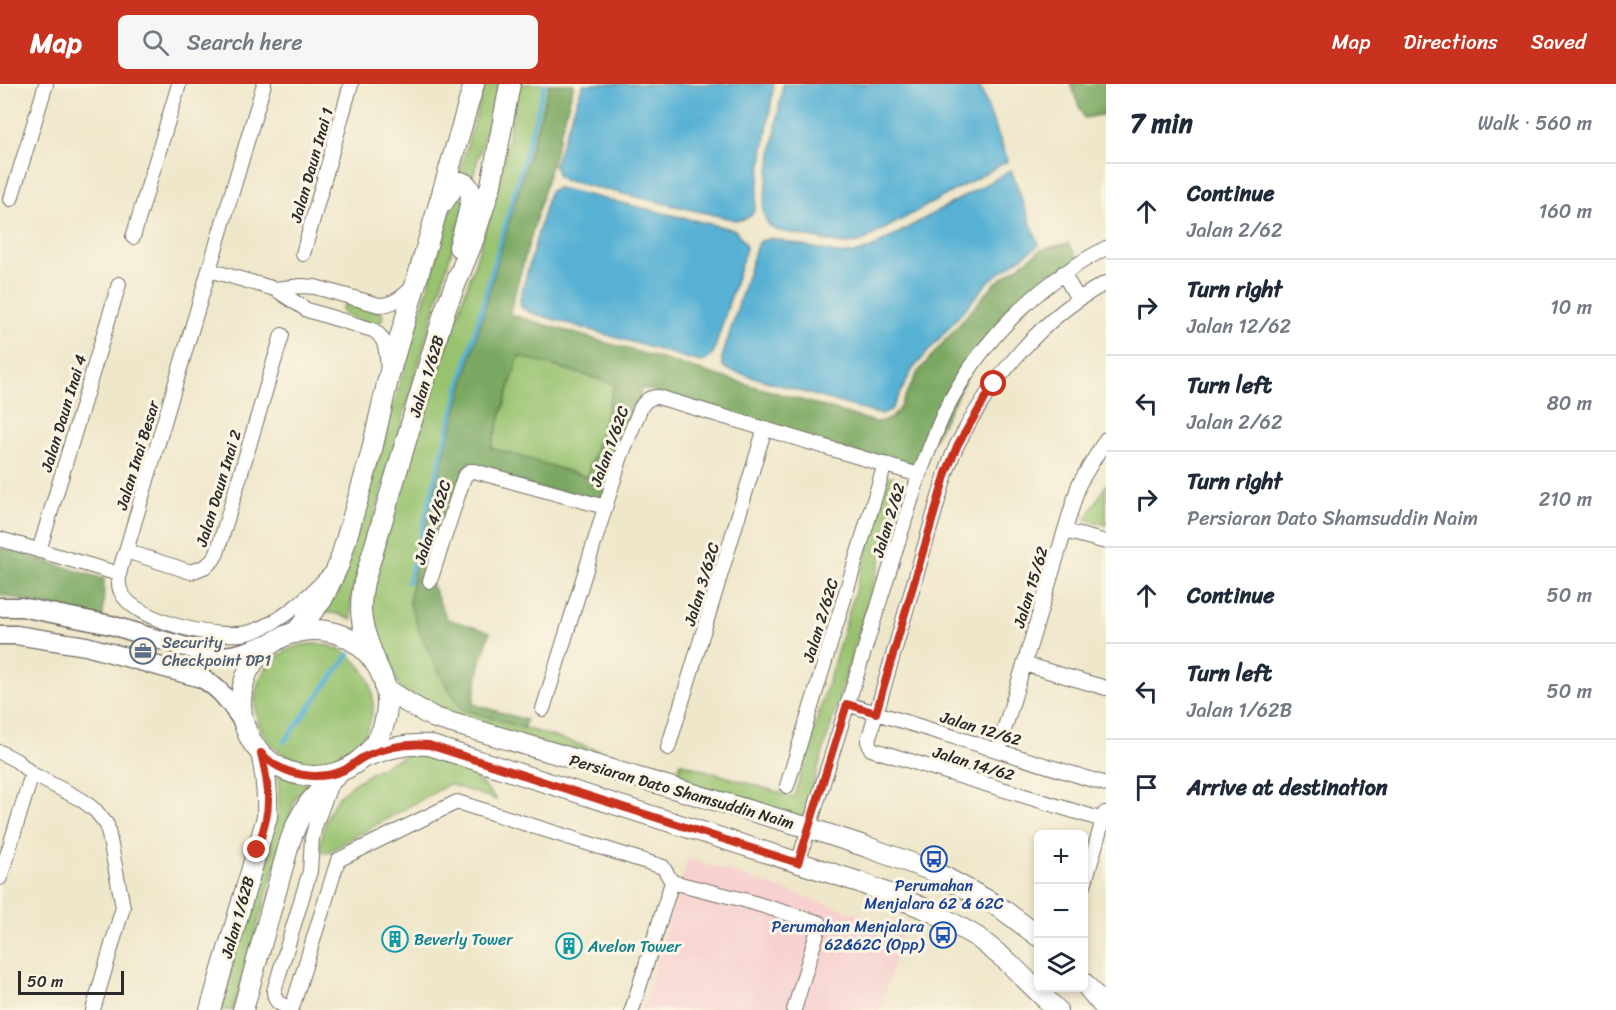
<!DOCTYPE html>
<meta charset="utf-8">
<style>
:root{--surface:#fff;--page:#f6f6f7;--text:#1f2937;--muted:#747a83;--line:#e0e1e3;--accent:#c8321e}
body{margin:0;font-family:Sriracha,sans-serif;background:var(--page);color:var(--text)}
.controls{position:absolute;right:18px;bottom:18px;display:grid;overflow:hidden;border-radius:9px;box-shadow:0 3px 9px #0003}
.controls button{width:54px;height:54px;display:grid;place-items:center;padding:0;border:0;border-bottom:2px solid var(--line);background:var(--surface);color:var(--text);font:30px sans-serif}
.scale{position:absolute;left:18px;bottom:15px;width:106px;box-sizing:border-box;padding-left:6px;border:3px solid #2b2b2b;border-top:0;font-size:16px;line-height:21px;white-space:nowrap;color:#2b2b2b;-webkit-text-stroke:4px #fcf5e5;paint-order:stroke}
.stop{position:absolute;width:18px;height:18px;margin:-14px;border:4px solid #c8321e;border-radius:50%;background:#fff}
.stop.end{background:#c8321e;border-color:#fff;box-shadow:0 2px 6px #0008}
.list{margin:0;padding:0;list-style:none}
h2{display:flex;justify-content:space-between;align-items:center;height:78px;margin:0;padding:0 24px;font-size:26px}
h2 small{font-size:20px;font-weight:400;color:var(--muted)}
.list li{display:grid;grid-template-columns:39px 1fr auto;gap:18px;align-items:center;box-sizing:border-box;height:96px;padding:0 24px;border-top:2px solid var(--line)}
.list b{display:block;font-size:22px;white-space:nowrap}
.list p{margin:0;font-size:20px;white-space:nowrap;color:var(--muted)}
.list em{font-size:20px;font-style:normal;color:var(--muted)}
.icon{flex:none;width:33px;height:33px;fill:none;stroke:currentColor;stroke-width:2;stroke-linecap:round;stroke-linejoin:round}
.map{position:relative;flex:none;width:1106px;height:926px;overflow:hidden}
header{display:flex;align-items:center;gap:36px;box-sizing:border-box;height:84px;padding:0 30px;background:var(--accent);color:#fff}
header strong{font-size:28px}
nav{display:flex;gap:33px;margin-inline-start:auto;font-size:21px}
.search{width:420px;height:54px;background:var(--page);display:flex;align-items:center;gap:15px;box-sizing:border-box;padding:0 21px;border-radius:9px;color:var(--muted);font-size:22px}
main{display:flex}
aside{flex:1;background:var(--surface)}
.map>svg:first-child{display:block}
.built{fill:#f7d0cf}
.green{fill:#98c26f;stroke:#62764d;stroke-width:1.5}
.forest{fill:#7aa862;stroke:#526a46;stroke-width:1.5;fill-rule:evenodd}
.water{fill:#56b1d4;stroke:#406e80;stroke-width:1.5}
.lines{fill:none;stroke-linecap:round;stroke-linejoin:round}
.stream{stroke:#56b1d4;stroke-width:4.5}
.minor-casing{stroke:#706d63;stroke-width:16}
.tertiary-casing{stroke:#706d63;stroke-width:21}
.secondary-casing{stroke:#706d63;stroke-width:22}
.minor{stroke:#fff;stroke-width:14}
.tertiary{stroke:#fff;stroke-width:18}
.secondary{stroke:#fff;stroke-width:20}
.route{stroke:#c8321e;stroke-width:8}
.labels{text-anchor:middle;stroke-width:6;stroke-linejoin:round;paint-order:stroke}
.street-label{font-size:16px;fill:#2b2b2b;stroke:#fcf5e5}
.service-label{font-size:16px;fill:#4e5e75;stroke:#fcf5e5;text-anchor:start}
.transit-label{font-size:16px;fill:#164399;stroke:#fcf5e5}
.culture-label{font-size:16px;fill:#0d838f;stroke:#fcf5e5;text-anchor:start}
</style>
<header>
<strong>Map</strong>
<div class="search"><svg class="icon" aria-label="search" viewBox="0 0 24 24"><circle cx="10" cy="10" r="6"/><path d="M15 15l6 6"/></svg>Search here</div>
<nav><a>Map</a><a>Directions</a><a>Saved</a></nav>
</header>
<main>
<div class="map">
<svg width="1106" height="926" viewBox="0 0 1106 926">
<rect width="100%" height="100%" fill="#fcf5e5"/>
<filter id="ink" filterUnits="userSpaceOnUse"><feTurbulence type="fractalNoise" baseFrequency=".0167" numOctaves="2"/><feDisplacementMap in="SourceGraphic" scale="12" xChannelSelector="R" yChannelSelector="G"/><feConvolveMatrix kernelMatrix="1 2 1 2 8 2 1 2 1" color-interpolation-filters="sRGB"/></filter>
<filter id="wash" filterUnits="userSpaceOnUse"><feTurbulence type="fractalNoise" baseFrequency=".008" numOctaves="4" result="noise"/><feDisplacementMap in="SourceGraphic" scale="24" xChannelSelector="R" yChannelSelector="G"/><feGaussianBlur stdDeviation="1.35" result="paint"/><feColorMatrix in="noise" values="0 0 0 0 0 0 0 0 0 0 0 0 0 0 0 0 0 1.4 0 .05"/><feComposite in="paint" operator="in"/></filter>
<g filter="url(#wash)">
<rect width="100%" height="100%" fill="#efe7ca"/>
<path class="built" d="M688,774L903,845L880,926H642Z"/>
<path class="green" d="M485,0H499L473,93L466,88L459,89Z
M518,0H550L499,172L445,368L416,478L410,512L420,549L441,592L462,625L677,690L681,679L794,713L889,393L892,392L902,396L903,402L803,734L426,625L403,607L397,597L370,536L368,518L397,412L473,185L497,108Z
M459,106L465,120L351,514L352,536L338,530L322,528L339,508L455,110Z
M349,218L381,228C385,233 381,239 376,241L345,231L341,226L343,222Z
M519,271L615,300L587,393L491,364Z
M1106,401V441L1086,435Z
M255 619a59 59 0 1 1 118 0a59 59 0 1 1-118 0Z
M410,671H420L471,689L497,716L449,700L326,769L320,767C321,749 327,728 338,714C349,699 393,675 410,671Z
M277,691L310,700L299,710L294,717L233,926H219L278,725L279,707Z"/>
<path class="forest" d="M550,0H574L509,230L865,335L875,338L884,337L892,334L898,326L918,288L994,200L1041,166L1068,159L1080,177L985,259L917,387L642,304L605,423L465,382L430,497L447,535L490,548L480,581L473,620L526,636L524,644L462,625L441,592L420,549L410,520V512L416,478L445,368L499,172ZM519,272L615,300L587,393L491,364Z
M1070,0H1106V30L1084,34Z
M0,463L104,495L103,535L0,511Z"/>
<path class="water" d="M583,0H774L755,123C753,132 746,136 736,136L564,96L558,92L554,81Z
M783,0H979L1008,77L859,159L843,160L776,146C767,142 764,135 763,125Z
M1011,86L1039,161L990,196L913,285L891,326L882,330L875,329L726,285C722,282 721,279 722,274L757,161L761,157L772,154L839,170C850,171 859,169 870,165Z
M558,104L735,146L744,158L746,164L713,270L705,277L700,278L529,228L521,223L520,215L549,109L552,106Z"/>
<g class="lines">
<path class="stream" d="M408,498L462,294L545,0
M284,658L349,570"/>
</g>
</g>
<g filter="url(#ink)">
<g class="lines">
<g class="minor-casing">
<path id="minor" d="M264,0L126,467C122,479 115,495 121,508C135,538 221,557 251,548C281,539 308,513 329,491
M11,115L46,0
M133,153L179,0
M303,170L351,0
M209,186L275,205
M1063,189L1078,215
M388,286C386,270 388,255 373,246L307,226L275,205L301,202L315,203L379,221C394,221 403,212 413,203
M1065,447L1106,458
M0,455L119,490
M39,467L119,200
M126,467L191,488L206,482L213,476L217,469L282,251
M430,497L464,393L470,387H474L605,423
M1024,580L1106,604
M847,620L1106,700
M543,625L621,372L641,323C646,316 649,313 658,313L919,391
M668,664L765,344
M998,666L1079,400L1106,355
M0,668L17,677L32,690L82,716L96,727L107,741L123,823L93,926
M330,702L316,739L312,754L310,787L274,907C274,920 282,921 292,924L338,776L457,718L663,783L672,798
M787,702L885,380
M1103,736L871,665L868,657L946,389C950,379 953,368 958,359C990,297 1043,231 1106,199
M798,779L919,391C928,370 935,348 945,327C980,257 1037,200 1106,164
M0,794L32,690
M672,798L744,816L820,839L794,926
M1084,801L1105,729
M632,926L672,798"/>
</g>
<g class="tertiary-casing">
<path id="tertiary" d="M0,523H21L111,541L150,553L218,572C240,572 258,563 278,556
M0,551H16L86,562L201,594C221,604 231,621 244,639"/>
</g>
<g class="secondary-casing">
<path id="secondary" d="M443,119L455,101L461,98C465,100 467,100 469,104C475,115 462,151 459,163
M241 619a73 73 0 1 1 146 0a73 73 0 1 1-146 0Z
M295,549L322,516L339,480L371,370L389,291L474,0
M378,584C365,550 356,535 364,498L445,226L473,157L491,101L510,0
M385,604L408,619L435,634L809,744L867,763L933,787L998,822L1038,852
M364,673C387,665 404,659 429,661L859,798L933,828L977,853L1008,878L1057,926
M1084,899L1106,925
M210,926L267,733C268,710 266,691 261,669
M243,926L290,757C302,722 313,713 339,689"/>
</g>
<use href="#minor" class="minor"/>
<use href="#tertiary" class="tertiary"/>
<use href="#secondary" class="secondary"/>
</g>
</g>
<g class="lines" filter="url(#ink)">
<path class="route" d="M257,766C260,756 264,745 266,735C271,713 266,690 261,669C266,674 272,680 279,683C298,693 322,695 342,687C351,683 357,676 366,672C386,663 407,659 429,661L798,779L847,620L876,629L946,389L958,360L994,300"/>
</g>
<defs>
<g id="office-ring" transform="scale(1.35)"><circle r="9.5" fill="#fcf5e5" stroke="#5c6f8a" stroke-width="1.5"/><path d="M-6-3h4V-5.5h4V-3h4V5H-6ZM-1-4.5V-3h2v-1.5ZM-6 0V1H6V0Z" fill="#5c6f8a"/></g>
<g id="bus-ring" transform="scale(1.35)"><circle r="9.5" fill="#fcf5e5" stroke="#1a4fb4" stroke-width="1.5"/><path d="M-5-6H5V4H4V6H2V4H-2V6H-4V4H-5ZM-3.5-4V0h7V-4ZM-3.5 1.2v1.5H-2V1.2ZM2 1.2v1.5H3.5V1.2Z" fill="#1a4fb4"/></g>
<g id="building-ring" transform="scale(1.35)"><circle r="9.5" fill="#fcf5e5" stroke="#0f9aa8" stroke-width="1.5"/><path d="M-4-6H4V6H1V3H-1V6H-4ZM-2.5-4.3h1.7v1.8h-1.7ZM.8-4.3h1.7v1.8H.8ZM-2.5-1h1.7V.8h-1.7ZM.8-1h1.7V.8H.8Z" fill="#0f9aa8"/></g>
</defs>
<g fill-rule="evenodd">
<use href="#office-ring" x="143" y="567"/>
<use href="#bus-ring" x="934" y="775"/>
<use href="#bus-ring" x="943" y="851"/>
<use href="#building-ring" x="395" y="855"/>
<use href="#building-ring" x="569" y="862"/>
</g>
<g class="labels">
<g class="street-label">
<text transform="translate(311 81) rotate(-74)" y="6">Jalan Daun Inai 1</text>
<text transform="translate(426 292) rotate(-73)" y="6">Jalan 1/62B</text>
<text transform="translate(63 329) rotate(-73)" y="6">Jalan Daun Inai 4</text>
<text transform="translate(609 362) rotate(-70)" y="6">Jalan 1/62C</text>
<text transform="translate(137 371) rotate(-73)" y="6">Jalan Inai Besar</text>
<text transform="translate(218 404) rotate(-73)" y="6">Jalan Daun Inai 2</text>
<text transform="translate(888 436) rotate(-73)" y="6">Jalan 2/62</text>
<text transform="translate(432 438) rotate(-72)" y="6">Jalan 4/62C</text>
<text transform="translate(701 500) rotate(-73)" y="6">Jalan 3/62C</text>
<text transform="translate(1030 503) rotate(-73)" y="6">Jalan 15/62</text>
<text transform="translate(820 536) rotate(-73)" y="6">Jalan 2/62C</text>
<text transform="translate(981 644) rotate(17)" y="6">Jalan 12/62</text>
<text transform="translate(974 679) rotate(17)" y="6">Jalan 14/62</text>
<text transform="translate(682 707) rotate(16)" y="6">Persiaran Dato Shamsuddin Naim</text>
<text transform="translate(237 833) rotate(-74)" y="6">Jalan 1/62B</text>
</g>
<g class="service-label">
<text x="162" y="564">Security<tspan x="162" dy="18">Checkpoint DP1</tspan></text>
</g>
<g class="transit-label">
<text x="934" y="807">Perumahan<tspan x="934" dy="18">Menjalara 62 &amp; 62C</tspan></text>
<text x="924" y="848" text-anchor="end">Perumahan Menjalara<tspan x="924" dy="18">62&amp;62C (Opp)</tspan></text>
</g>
<g class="culture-label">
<text x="414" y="861">Beverly Tower</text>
<text x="588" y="868">Avelon Tower</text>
</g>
</g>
</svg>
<div class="controls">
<button>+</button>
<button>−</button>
<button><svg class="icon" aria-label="layers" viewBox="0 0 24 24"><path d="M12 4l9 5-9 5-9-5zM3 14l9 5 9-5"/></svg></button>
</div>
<div class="scale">50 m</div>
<div class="stop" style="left:994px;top:300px"></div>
<div class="stop end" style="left:257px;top:766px"></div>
</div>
<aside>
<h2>7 min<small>Walk · 560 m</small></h2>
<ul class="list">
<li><svg class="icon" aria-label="ahead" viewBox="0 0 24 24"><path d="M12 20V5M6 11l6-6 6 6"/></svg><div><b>Continue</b><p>Jalan 2/62</p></div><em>160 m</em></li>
<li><svg class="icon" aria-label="right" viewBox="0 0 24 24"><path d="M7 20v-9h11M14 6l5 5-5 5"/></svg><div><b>Turn right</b><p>Jalan 12/62</p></div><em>10 m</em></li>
<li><svg class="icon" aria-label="left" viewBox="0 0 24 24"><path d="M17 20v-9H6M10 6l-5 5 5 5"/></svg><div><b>Turn left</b><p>Jalan 2/62</p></div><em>80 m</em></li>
<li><svg class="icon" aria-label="right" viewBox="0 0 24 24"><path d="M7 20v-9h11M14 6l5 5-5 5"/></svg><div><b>Turn right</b><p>Persiaran Dato Shamsuddin Naim</p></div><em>210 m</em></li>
<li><svg class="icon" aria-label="ahead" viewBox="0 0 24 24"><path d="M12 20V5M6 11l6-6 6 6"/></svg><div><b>Continue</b></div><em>50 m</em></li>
<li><svg class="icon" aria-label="left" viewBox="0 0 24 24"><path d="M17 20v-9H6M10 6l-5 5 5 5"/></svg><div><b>Turn left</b><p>Jalan 1/62B</p></div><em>50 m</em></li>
<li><svg class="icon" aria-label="arrive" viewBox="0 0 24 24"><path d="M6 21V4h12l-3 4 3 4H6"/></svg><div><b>Arrive at destination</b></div></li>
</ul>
</aside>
</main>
